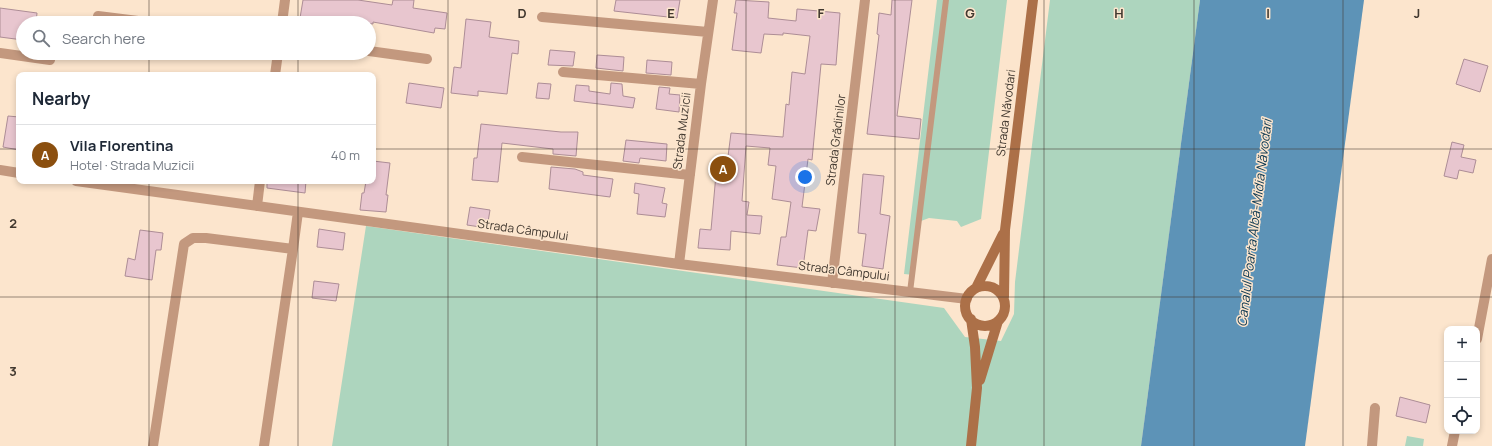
<!DOCTYPE html>
<meta charset="utf-8">
<style>
:root{--surface:#fff;--page:#f6f6f7;--text:#1f2937;--muted:#747a83;--line:#e0e1e3;--accent:#8b4f0f}
body{margin:0;font-family:Manrope,sans-serif;background:var(--page);color:var(--text)}
.controls{position:absolute;right:12px;bottom:12px;display:grid;overflow:hidden;border-radius:8px;box-shadow:0 2px 6px #0003}
.controls button{width:36px;height:36px;display:grid;place-items:center;padding:0;border:0;border-bottom:1px solid var(--line);background:var(--surface);color:var(--text);font:20px sans-serif}
.you{position:absolute;left:805px;top:177px;width:14px;height:14px;margin:-10px;border:3px solid #fff;border-radius:50%;background:#1a73e8;box-shadow:0 0 0 6px #1a73e833}
.badge{display:grid;place-items:center;width:26px;height:26px;border-radius:50%;background:var(--accent);color:#fff;font-size:13px;font-weight:700}
.pin{position:absolute;translate:-50% -50%;border:2px solid #fff;box-shadow:0 1px 4px #0006}
.list{margin:0;padding:0;list-style:none}
h2{display:flex;justify-content:space-between;align-items:center;height:52px;margin:0;padding:0 16px;font-size:17px}
h2 small{font-size:13px;font-weight:400;color:var(--muted)}
.list li{display:grid;grid-template-columns:26px 1fr auto;gap:12px;align-items:center;box-sizing:border-box;height:60px;padding:0 16px;border-top:1px solid var(--line)}
.list b{display:block;font-size:15px;white-space:nowrap}
.list p{margin:0;font-size:13px;white-space:nowrap;color:var(--muted)}
.list em{font-size:13px;font-style:normal;color:var(--muted)}
.icon{flex:none;width:22px;height:22px;fill:none;stroke:currentColor;stroke-width:2;stroke-linecap:round;stroke-linejoin:round}
.map{position:relative;flex:none;width:1492px;height:446px;overflow:hidden}
.search{position:absolute;background:var(--surface);box-shadow:0 2px 6px #0003;left:16px;top:16px;width:360px;height:44px;display:flex;align-items:center;gap:10px;box-sizing:border-box;padding:0 14px;border-radius:22px;color:var(--muted);font-size:15px}
.panel{position:absolute;background:var(--surface);box-shadow:0 2px 6px #0003;left:16px;top:72px;width:360px;height:112px;border-radius:8px}
.map>svg:first-child{display:block}
.green{fill:#add5be}
.water{fill:#5d93b7}
.building{fill:#e8c6cf;stroke:#ad8d96}
.lines{fill:none;stroke-linecap:round;stroke-linejoin:round}
.service{stroke:#c3987e;stroke-width:6}
.minor{stroke:#c3987e;stroke-width:10}
.secondary{stroke:#ac7048;stroke-width:10}
.grid{fill:none;stroke:#41382f;stroke-width:1;stroke-opacity:0.55}
.labels{text-anchor:middle;stroke-width:3;stroke-linejoin:round;paint-order:stroke}
.street-label{font-size:12px;fill:#41382f;stroke:#fce5cd}
.water-label{font-size:13px;font-style:italic;fill:#093650;stroke:#fce5cd}
.grid-label{font-size:13px;text-anchor:middle;font-weight:bold;fill:#41382f;stroke:#fce5cd;stroke-width:3;stroke-linejoin:round;paint-order:stroke}
</style>
<div class="map">
<svg width="1492" height="446" viewBox="0 0 1492 446">
<rect width="100%" height="100%" fill="#fce5cd"/>
<path class="green" d="M937,0H1007L981,219L961,227L957,221L929,218L921,221L914,275L904,274Z
M1050,0H1200L1141,446H332L366,226L944,308L965,337L1001,341L1014,314L1015,282Z
M1407,436L1424,439L1423,446H1405Z"/>
<path class="water" d="M1200,0H1364L1305,446H1141Z"/>
<path class="building" d="M303,0H358L392,5L393,0H414L413,8L447,13L445,29L435,28L434,33L373,22V24L323,17L322,21L300,18Z
M616,0H680L677,18L614,11Z
M736,0L769,2L768,18L796,21L797,9L840,13L836,65L821,64L812,160L808,159L802,207L820,209L816,231L808,230L803,268L777,265L781,237H786L791,202L772,199L776,166L768,165L770,148L746,146L742,201L749,202L747,215L762,216L760,234L731,231L730,250L698,248L700,229L711,230L717,163L727,164L731,133L783,137L786,104L789,105L792,72L805,74L810,36L783,33V35L764,34L761,53L732,50L737,13H734Z
M892,0H912L897,116L921,119L919,139L867,134L879,35L877,34L879,13L891,15Z
M0,8L37,13L36,23H23V40L0,37Z
M466,19L491,22L489,37L519,41L518,54L512,53L507,94L478,91V96L451,93L454,67L461,68Z
M550,50L575,52L573,66L548,65Z
M597,55L624,57L623,71L596,68Z
M1464,59L1488,66L1480,92L1456,84Z
M647,60L672,62L671,75L646,73Z
M409,83L444,88L441,108L406,103Z
M538,83L551,84L549,99L536,98Z
M611,83L622,84L623,96L635,98L633,108L574,101L576,85L589,86V91L610,94Z
M659,87L670,88L669,94L680,95L679,112L656,109Z
M8,116L19,117V150L3,147Z
M481,124L561,132H578L576,156L553,154V149L502,143L498,182L472,180L474,158H477Z
M626,140L667,144L666,161L640,158L639,163L623,161Z
M1452,142L1464,145L1461,157L1476,160L1473,173L1459,170L1457,179L1444,176Z
M373,161L390,163L386,195H388L386,212L360,210L362,193H364L366,181H373Z
M551,167L575,169L583,172V175L613,179L610,197L549,189Z
M863,174L884,176L880,214L890,216L883,269L862,266L866,234L858,233Z
M267,181H306L305,193L267,188Z
M635,183L665,188L662,203L667,204L665,217L637,214L639,194L634,193Z
M470,207L490,210L487,228L467,225Z
M319,229L345,233L343,250L317,247Z
M140,230L163,233L161,250H156L152,280L125,276L128,258L135,260Z
M314,281L339,284L336,301L312,298Z
M1400,397L1430,405L1426,423L1396,416Z"/>
<g class="lines">
<path class="service" d="M910,292L946,0"/>
<path class="minor" d="M98,16L154,23
M542,17L708,32
M282,23L285,0
M369,51L427,59
M0,53L50,60
M563,72L701,84
M275,75L278,53
M522,157L690,175
M0,170L19,173
M76,181L679,264L967,299
M257,206L260,181
M679,264L701,84L713,0
M832,283L865,0
M1477,339L1492,259
M153,446L184,244L193,238H206L293,249L298,212
M264,446L293,249
M1372,446L1375,408
M1452,446L1455,431"/>
<path class="secondary" d="M965 306a20 20 0 1 1 40 0a20 20 0 1 1-40 0Z
M976,288L1003,234
M1004,297L1005,230L1033,0
M971,319L975,347L977,388L971,446
M980,380L998,321"/>
</g>
<path class="grid" d="M149,0V23M298,0V23M448,0V446M597,0V446M746,0V446M895,0V446M1044,0V446M1194,0V446M1343,0V446M149,53V75M298,53V75M0,149H19M373,149H1492M149,181V446M298,181V446M0,297H1492"/>
<g class="labels">
<g class="street-label">
<text transform="translate(1006 113) rotate(-83)" y="4">Strada Năvodari</text>
<text transform="translate(682 131) rotate(-83)" y="4">Strada Muzicii</text>
<text transform="translate(836 140) rotate(-83)" y="4">Strada Grădinilor</text>
<text transform="translate(523 230) rotate(8)" y="4">Strada Câmpului</text>
<text transform="translate(844 271) rotate(7)" y="4">Strada Câmpului</text>
</g>
<g class="water-label">
<text transform="translate(1254 223) rotate(-83)" y="5">Canalul Poarta Albă-Midia Năvodari</text>
</g>
</g>
<g class="grid-label">
<text x="522" y="18">D</text>
<text x="671" y="18">E</text>
<text x="821" y="18">F</text>
<text x="970" y="18">G</text>
<text x="1119" y="18">H</text>
<text x="1268" y="18">I</text>
<text x="1417" y="18">J</text>
<text x="13" y="228">2</text>
<text x="13" y="376">3</text>
</g>
</svg>
<div class="controls">
<button>+</button>
<button>−</button>
<button><svg class="icon" aria-label="locate" viewBox="0 0 24 24"><circle cx="12" cy="12" r="6"/><path d="M12 2v4M12 18v4M2 12h4M18 12h4"/></svg></button>
</div>
<div class="you"></div>
<div class="pin badge" style="left:723px;top:169px">A</div>
<div class="search"><svg class="icon" aria-label="search" viewBox="0 0 24 24"><circle cx="10" cy="10" r="6"/><path d="M15 15l6 6"/></svg>Search here</div>
<section class="panel">
<h2>Nearby<small></small></h2>
<ul class="list">
<li><span class="badge">A</span><div><b>Vila Florentina</b><p>Hotel · Strada Muzicii</p></div><em>40 m</em></li>
</ul>
</section>
</div>
